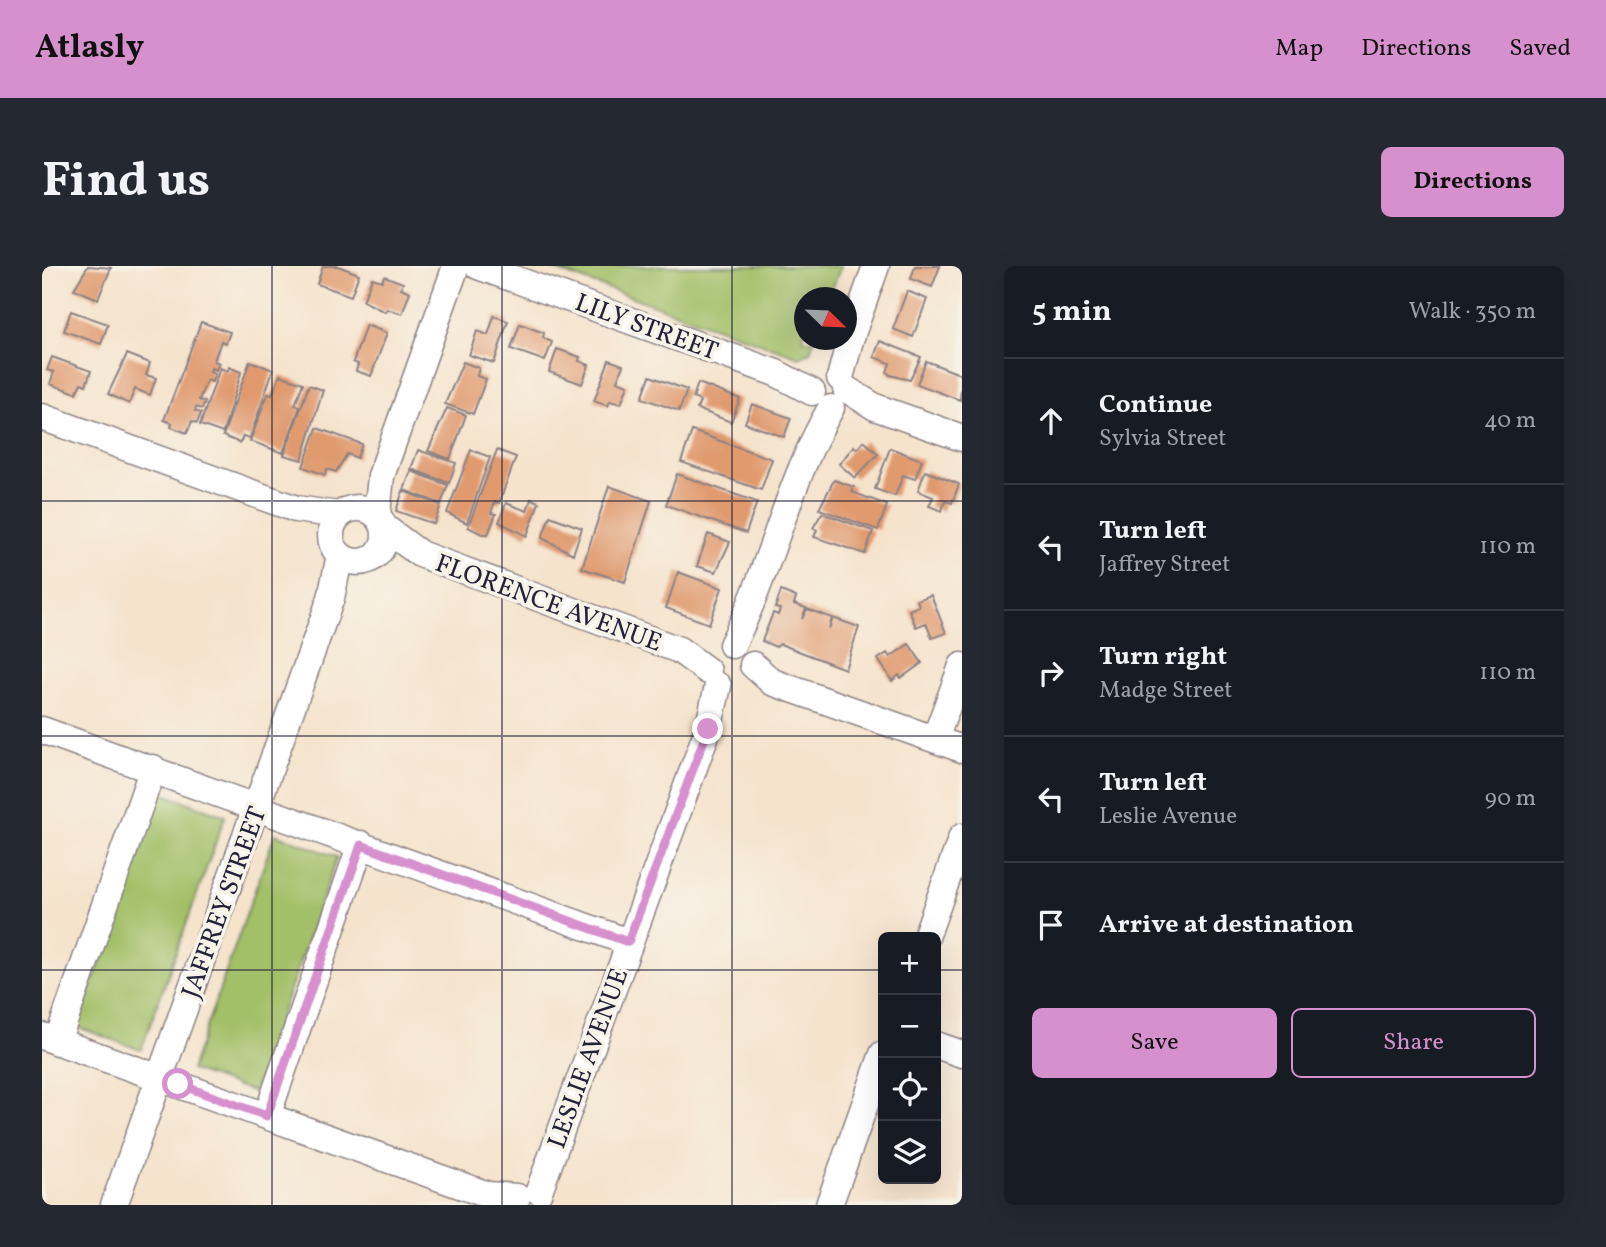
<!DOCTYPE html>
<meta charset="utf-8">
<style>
:root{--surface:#171b24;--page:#242831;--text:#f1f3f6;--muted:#9ea1a6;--line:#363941;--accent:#d690ce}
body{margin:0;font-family:Vollkorn,serif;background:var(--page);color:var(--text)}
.controls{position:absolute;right:21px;bottom:21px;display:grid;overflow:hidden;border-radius:10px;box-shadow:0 7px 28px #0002}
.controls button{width:63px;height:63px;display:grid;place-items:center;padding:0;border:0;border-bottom:2px solid var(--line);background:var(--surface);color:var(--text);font:35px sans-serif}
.compass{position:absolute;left:752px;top:21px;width:63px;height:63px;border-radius:50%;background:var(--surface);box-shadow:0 7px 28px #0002;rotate:113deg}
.stop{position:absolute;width:21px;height:21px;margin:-16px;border:5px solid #d690ce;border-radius:50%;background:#fff}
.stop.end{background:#d690ce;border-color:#fff;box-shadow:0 2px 7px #0008}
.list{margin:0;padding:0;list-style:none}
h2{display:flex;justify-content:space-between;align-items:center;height:91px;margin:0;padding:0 28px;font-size:30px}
h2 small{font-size:23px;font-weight:400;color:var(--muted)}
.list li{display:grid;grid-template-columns:46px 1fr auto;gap:21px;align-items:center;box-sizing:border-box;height:126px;padding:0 28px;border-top:2px solid var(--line)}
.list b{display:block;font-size:26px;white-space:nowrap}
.list p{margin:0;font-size:23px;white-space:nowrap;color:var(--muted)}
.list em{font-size:23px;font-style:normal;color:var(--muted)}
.actions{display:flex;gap:14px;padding:21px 28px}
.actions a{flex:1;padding:16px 0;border:2px solid var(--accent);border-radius:10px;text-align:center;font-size:24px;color:var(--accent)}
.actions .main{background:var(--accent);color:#111}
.icon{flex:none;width:38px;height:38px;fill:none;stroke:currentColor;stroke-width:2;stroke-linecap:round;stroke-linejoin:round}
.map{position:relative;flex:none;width:920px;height:939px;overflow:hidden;border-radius:10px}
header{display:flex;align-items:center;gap:42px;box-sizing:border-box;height:98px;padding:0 35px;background:var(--accent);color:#111}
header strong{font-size:33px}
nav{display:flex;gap:38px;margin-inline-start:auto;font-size:24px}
.intro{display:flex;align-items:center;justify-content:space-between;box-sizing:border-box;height:168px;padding:0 42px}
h1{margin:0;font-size:49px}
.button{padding:18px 32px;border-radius:10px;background:var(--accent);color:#111;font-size:24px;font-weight:700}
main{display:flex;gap:42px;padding:0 42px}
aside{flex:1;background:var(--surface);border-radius:10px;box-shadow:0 7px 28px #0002}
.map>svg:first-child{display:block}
.green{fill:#a2c068;stroke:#627152;stroke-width:2}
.building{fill:#e09a6e}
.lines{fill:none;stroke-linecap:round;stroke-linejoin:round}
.minor-casing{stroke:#8c8284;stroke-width:29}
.minor{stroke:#fff;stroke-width:26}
.route{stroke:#d690ce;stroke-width:9}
.grid{fill:none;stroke:#22223b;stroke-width:2;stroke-opacity:0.55}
.labels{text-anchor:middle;stroke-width:7;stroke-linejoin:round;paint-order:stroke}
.street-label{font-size:26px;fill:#22223b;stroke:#f7f3e8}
</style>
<header>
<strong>Atlasly</strong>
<nav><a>Map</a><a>Directions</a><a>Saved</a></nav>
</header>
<div class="intro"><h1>Find us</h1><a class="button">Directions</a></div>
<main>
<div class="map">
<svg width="920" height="939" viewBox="0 0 920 939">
<rect width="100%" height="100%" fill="#f7f3e8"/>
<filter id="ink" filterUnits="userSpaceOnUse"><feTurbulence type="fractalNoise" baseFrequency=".0143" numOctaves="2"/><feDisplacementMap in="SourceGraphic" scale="14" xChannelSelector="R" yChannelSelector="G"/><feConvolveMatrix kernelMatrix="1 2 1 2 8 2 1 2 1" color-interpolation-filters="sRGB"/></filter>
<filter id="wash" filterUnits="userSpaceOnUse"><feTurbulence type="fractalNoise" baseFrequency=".00686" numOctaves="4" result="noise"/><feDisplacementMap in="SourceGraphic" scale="28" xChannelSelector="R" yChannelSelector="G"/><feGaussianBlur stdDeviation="1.57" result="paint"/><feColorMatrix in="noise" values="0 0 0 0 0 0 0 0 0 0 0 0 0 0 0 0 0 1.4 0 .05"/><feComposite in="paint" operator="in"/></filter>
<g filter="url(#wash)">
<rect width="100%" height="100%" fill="#f5e3cc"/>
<path class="green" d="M503,0H799L787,31L762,32V74H772L768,86L757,91Z
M119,527L183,550L99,784L35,761Z
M233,568L295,591L212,826L149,804Z"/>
<g id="blocks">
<path class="building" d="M46,0L69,2L56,33L32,23Z
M281,0H296L317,8L309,30L275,18Z
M873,0H898L890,21L869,13Z
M342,10L361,17L359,22L368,26L360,48L345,43L343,46L321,35L330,12L340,15Z
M865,25L885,33L871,71L851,63Z
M29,45L66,58L59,78L22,65Z
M452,50L466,55L452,97L427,89L435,65L446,69Z
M159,56L188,66L184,77L179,75L172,95L177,97L174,104L169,102L168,106L173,108L170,116L165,114L157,134L163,136L160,143L154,141L153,145L159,147L155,157L150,155L145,167L129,161L130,157L122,154Z
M478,58L502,67L501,72L510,76L503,95L469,83Z
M324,59L345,67L329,110L314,105L316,98L311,96Z
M838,75L879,91L868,114L848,109L845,106L848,97L832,91Z
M515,83L538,91L537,95L547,99L540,118L507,106Z
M85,88L108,97L104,109L114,112L108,129L93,123L87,138L66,128Z
M10,91L49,105L44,119L39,117L34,127L8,118L12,106L5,104Z
M567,94L581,99L575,115L586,119L579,138L568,135L566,140L552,135Z
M208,95L231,104L208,172L201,170L198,177L181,170Z
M884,95L920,109L918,134L875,118Z
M421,96L437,102L435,110L444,113L431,148L403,138Z
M187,101L199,106L181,167L158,159L178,102L186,105Z
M238,109L261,117L253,139L258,141L241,187L208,175L226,128L230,129Z
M608,110L645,124L637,145L600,132Z
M656,117L698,133L689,156L655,143L658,135L651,132Z
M267,119L281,124L260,194L242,189Z
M710,138L749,152L742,171L703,157Z
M405,142L424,149L408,193L386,185Z
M275,162L320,178L315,192L305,188L294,206L285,203L283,209L261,201Z
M650,165L730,193L719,224L639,196Z
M822,175L836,188L813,212L797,198L812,180L815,183Z
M848,182L880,194L873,213L861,209L853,230L833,223Z
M376,184L414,197L407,217L369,203Z
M429,184L448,191L425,257L405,247Z
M455,184L474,191L457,237L453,236L449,247L454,248L446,268H440L426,261Z
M369,205L406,219L399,238L362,224Z
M883,205L917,218L910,237L903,235L900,245L887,240L891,231L876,225Z
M635,208L715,236L704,267L624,239Z
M792,214L812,221L810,226L845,239L836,264L777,243Z
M567,220L609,235L583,316L540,302Z
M361,225L399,239L392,258L354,245Z
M489,233L497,236L485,270L457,256L464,237L485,245Z
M780,247L831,265L823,288L772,271L775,264L771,262Z
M508,250L540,262L531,288L500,272Z
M666,268L688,276L674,306L655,300Z
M636,306L680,322L667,358L624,342Z
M739,325L754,331L752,338L764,342L760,353L765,343L790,352L787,363L791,352L817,361L803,403L738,378L734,381L720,375L731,347L736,349L738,343L733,342Z
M889,329L904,367L890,372L884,357L874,361L867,344L877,340L875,334Z
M867,378L880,397L859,412L857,409L850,415L836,393L845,387L848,391Z"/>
</g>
</g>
<g filter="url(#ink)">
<use href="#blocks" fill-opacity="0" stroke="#8c8284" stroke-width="2"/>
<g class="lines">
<g class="minor-casing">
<path id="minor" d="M436,0L734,107L770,126
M798,112L808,74L834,0
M804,123L833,141L920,172
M0,151L254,243L297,249
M289 269a27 27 0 1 1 54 0a27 27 0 1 1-54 0Z
M335,249L339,210L414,0
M343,262L378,288L637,384L666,405
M690,379C729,302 746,216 789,142
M711,399L730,416L920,483
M0,464L586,676
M893,473L920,400
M884,671L920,571
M0,770L446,929L475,931
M15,776L111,502
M894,779L920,788
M225,850L319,578
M497,925L666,463L676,420
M72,939L289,332L298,289
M787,939L841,788"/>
</g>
<use href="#minor" class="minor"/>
</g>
</g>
<g class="lines" filter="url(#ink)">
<path class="route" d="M136,818L225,850L319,579L586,676L666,463"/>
</g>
<path class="grid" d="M230,0V939M460,0V939M690,0V939M0,235H920M0,470H920M0,704H841M894,704H920"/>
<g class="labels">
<g class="street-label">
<text transform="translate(605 60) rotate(20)" y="9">LILY STREET</text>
<text transform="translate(507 336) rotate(20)" y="9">FLORENCE AVENUE</text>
<text transform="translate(181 636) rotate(-70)" y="9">JAFFREY STREET</text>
<text transform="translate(545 792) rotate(-70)" y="9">LESLIE AVENUE</text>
</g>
</g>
</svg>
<div class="controls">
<button>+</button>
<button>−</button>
<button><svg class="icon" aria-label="locate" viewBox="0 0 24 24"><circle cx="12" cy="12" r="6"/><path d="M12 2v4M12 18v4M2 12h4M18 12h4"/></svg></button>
<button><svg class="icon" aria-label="layers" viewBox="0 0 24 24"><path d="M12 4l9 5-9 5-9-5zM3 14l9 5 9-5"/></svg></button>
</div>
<svg class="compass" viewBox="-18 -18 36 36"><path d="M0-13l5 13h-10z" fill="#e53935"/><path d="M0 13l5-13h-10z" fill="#9ea1a6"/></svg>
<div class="stop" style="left:136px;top:818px"></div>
<div class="stop end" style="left:666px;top:463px"></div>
</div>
<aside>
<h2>5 min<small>Walk · 350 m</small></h2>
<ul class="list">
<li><svg class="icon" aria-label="ahead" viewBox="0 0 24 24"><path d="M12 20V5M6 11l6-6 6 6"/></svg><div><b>Continue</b><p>Sylvia Street</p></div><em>40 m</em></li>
<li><svg class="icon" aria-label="left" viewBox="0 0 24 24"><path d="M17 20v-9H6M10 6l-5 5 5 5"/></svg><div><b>Turn left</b><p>Jaffrey Street</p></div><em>110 m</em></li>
<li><svg class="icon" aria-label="right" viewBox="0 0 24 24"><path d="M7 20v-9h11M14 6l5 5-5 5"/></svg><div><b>Turn right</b><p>Madge Street</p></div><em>110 m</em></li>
<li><svg class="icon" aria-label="left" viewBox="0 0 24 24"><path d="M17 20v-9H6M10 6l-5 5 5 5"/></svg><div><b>Turn left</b><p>Leslie Avenue</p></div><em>90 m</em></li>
<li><svg class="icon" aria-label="arrive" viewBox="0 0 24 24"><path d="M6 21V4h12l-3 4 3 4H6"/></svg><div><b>Arrive at destination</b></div></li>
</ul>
<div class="actions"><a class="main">Save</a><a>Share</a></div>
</aside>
</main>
